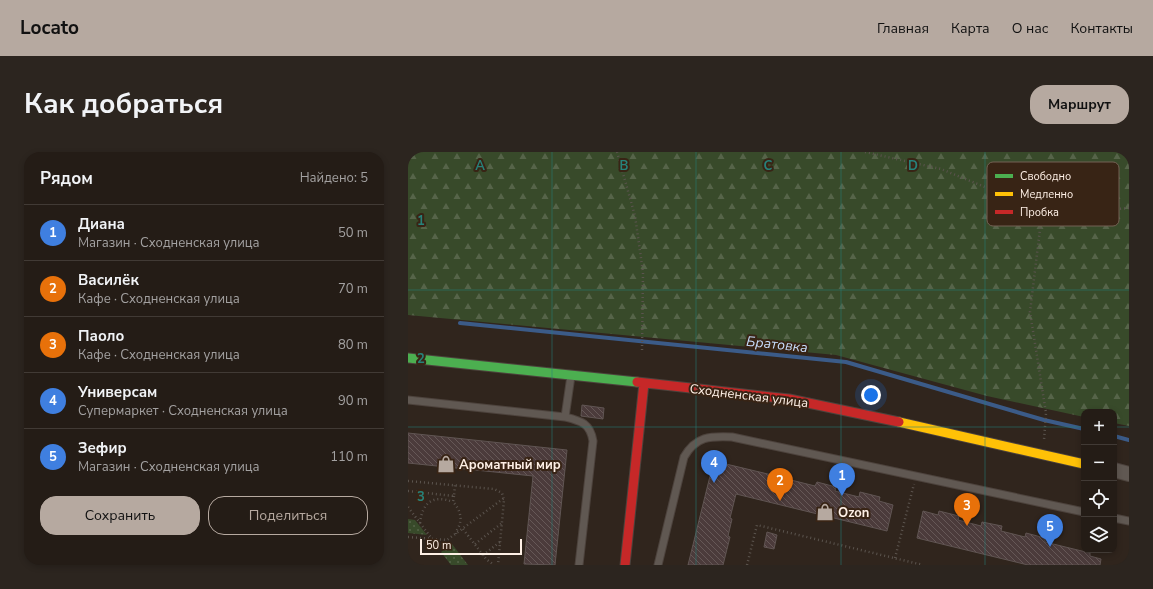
<!DOCTYPE html>
<html lang="ru">
<meta charset="utf-8">
<style>
:root{--surface:#241c16;--page:#2c251f;--text:#f1f3f6;--muted:#a3a1a1;--line:#413a35;--accent:#b6a9a0}
body{margin:0;font-family:"Nunito Sans",sans-serif;background:var(--page);color:var(--text)}
.controls{position:absolute;right:12px;bottom:12px;display:grid;overflow:hidden;border-radius:8px;box-shadow:0 2px 6px #0003}
.controls button{width:36px;height:36px;display:grid;place-items:center;padding:0;border:0;border-bottom:1px solid var(--line);background:var(--surface);color:var(--text);font:20px sans-serif}
.scale{position:absolute;left:12px;bottom:10px;width:102px;box-sizing:border-box;padding-left:4px;border:2px solid #fef0e6;border-top:0;font-size:11px;line-height:14px;white-space:nowrap;color:#fef0e6;-webkit-text-stroke:3px #382415;paint-order:stroke}
.you{position:absolute;left:463px;top:243px;width:14px;height:14px;margin:-10px;border:3px solid #fff;border-radius:50%;background:#1a73e8;box-shadow:0 0 0 6px #1a73e833}
.badge{display:grid;place-items:center;width:26px;height:26px;border-radius:50%;background:var(--accent);color:#fff;font-size:13px;font-weight:700}
.pin{position:absolute;translate:-50% -33px;filter:drop-shadow(0 1px 2px #0008)}
.pin::after{content:'';position:absolute;top:21px;width:14px;height:12px;background:inherit;clip-path:polygon(0 0,100% 0,50% 100%)}
.list{margin:0;padding:0;list-style:none}
h2{display:flex;justify-content:space-between;align-items:center;height:52px;margin:0;padding:0 16px;font-size:17px}
h2 small{font-size:13px;font-weight:400;color:var(--muted)}
.list li{display:grid;grid-template-columns:26px 1fr auto;gap:12px;align-items:center;box-sizing:border-box;height:56px;padding:0 16px;border-top:1px solid var(--line)}
.list b{display:block;font-size:15px;white-space:nowrap}
.list p{margin:0;font-size:13px;white-space:nowrap;color:var(--muted)}
.list em{font-size:13px;font-style:normal;color:var(--muted)}
.actions{display:flex;gap:8px;padding:12px 16px}
.actions a{flex:1;padding:9px 0;border:1px solid var(--accent);border-radius:16px;text-align:center;font-size:14px;color:var(--accent)}
.actions .main{background:var(--accent);color:#111}
.icon{flex:none;width:22px;height:22px;fill:none;stroke:currentColor;stroke-width:2;stroke-linecap:round;stroke-linejoin:round}
.map{position:relative;flex:none;width:721px;height:413px;overflow:hidden;border-radius:16px}
header{display:flex;align-items:center;gap:24px;box-sizing:border-box;height:56px;padding:0 20px;background:var(--accent);color:#111}
header strong{font-size:19px}
nav{display:flex;gap:22px;margin-inline-start:auto;font-size:14px}
.intro{display:flex;align-items:center;justify-content:space-between;box-sizing:border-box;height:96px;padding:0 24px}
h1{margin:0;font-size:28px}
.button{padding:10px 18px;border-radius:16px;background:var(--accent);color:#111;font-size:14px;font-weight:700}
main{display:flex;gap:24px;padding:0 24px}
aside{flex:1;background:var(--surface);border-radius:16px;box-shadow:0 2px 6px #0003}
.map>svg:first-child{display:block}
.green{fill:url(#green-dots)}
.forest{fill:url(#forest-firs)}
.lines{fill:none;stroke-linecap:round;stroke-linejoin:round}
.stream{stroke:#3b5b88;stroke-width:4}
.building{fill:url(#building-back-hatch);stroke:#605553}
.lane-casing{stroke:#4d433d;stroke-width:9}
.street-casing{stroke:#4d433d;stroke-width:16}
.fast-casing{stroke:#4d433d;stroke-width:11}
.slow-casing{stroke:#4d433d;stroke-width:11}
.jam-casing{stroke:#4d433d;stroke-width:11}
.path{stroke:#5b544e;stroke-width:2.5;stroke-dasharray:1 3;stroke-linecap:butt}
.lane{stroke:#605852;stroke-width:7}
.street{stroke:#605852;stroke-width:14}
.fast{stroke:#4caf50;stroke-width:9}
.slow{stroke:#ffc107;stroke-width:9}
.jam{stroke:#c62828;stroke-width:9}
.grid{fill:none;stroke:#27827a;stroke-width:1;stroke-opacity:0.55}
.labels{text-anchor:middle;stroke-width:4;stroke-linejoin:round;paint-order:stroke}
.street-label{font-size:13px;fill:#fef0e6;stroke:#382415}
.poi-label{font-size:13px;font-weight:bold;fill:#fef0e6;stroke:#382415;text-anchor:start}
.water-label{font-size:14px;font-style:italic;fill:#c7ddfd;stroke:#382415}
.key{fill:#382415;stroke:#736154;stroke-width:1}
.key-label{font-size:11px;fill:#fef0e6}
.grid-label{font-size:13px;text-anchor:middle;font-weight:bold;fill:#27827a;stroke:#382415;stroke-width:4;stroke-linejoin:round;paint-order:stroke}
</style>
<header>
<strong>Locato</strong>
<nav><a>Главная</a><a>Карта</a><a>О нас</a><a>Контакты</a></nav>
</header>
<div class="intro"><h1>Как добраться</h1><a class="button">Маршрут</a></div>
<main>
<aside>
<h2>Рядом<small>Найдено: 5</small></h2>
<ul class="list">
<li><span class="badge" style="background:#3f7fe0">1</span><div><b>Диана</b><p>Магазин · Сходненская улица</p></div><em>50 m</em></li>
<li><span class="badge" style="background:#e8710a">2</span><div><b>Василёк</b><p>Кафе · Сходненская улица</p></div><em>70 m</em></li>
<li><span class="badge" style="background:#e8710a">3</span><div><b>Паоло</b><p>Кафе · Сходненская улица</p></div><em>80 m</em></li>
<li><span class="badge" style="background:#3f7fe0">4</span><div><b>Универсам</b><p>Супермаркет · Сходненская улица</p></div><em>90 m</em></li>
<li><span class="badge" style="background:#3f7fe0">5</span><div><b>Зефир</b><p>Магазин · Сходненская улица</p></div><em>110 m</em></li>
</ul>
<div class="actions"><a class="main">Сохранить</a><a>Поделиться</a></div>
</aside>
<div class="map">
<svg width="721" height="413" viewBox="0 0 721 413">
<defs>
<pattern id="green-dots" width="8" height="8" patternUnits="userSpaceOnUse"><rect width="8" height="8" fill="#384a2a"/><path d="M2 2h.1M6 6h.1" fill="none" stroke="#566449" stroke-width="1.8" stroke-linecap="round"/></pattern>
<pattern id="forest-firs" width="22" height="20" patternUnits="userSpaceOnUse"><rect width="22" height="20" fill="#384a2a"/><path d="M5 1l3.5 6h-7zM16 11l3.5 6h-7z" fill="#566449"/></pattern>
<pattern id="building-back-hatch" width="6" height="6" patternUnits="userSpaceOnUse"><rect width="6" height="6" fill="#4b3b3b"/><path d="M-1 5l2 2M0 0l6 6M5-1l2 2" fill="none" stroke="#665857"/></pattern>
</defs>
<rect width="100%" height="100%" fill="#30251d"/>
<path class="green" d="M0,367L7,368L19,383L0,381Z
M44,392L60,413H43L33,400Z"/>
<path class="forest" d="M0,0H721V274L706,271V260H676V265L579,244L428,203L0,163Z"/>
<g class="lines">
<path class="stream" d="M52,171L438,210L636,268L676,277
M706,284L721,288"/>
</g>
<path class="building" d="M174,253L196,256L195,267L173,264Z
M0,281L159,298L147,413L116,412L125,324L0,311Z
M305,312L317,315L318,312L364,323V320L384,325L383,328L407,334L409,330L428,335L427,339L451,345L452,340L472,345L471,349L485,353L479,379L328,342L322,366L324,367L320,384L322,385L315,413H280Z
M515,359L530,363L531,359L551,364L550,368L573,374L574,370L594,374L593,379L617,385L618,381L637,386V390L682,401V404L693,407L692,413H620L509,386Z
M359,380L369,383L366,397L356,395Z"/>
<g class="lines">
<g class="lane-casing">
<path id="lane" d="M0,248L157,265C173,269 182,271 185,289L171,413
M157,265L163,224
M706,366L721,369
M250,413L276,305C288,284 302,284 324,285L676,360"/>
</g>
<g class="street-casing">
<path id="street" d="M706,318L721,322"/>
</g>
<g class="fast-casing">
<path id="fast" d="M0,206L229,230"/>
</g>
<g class="slow-casing">
<path id="slow" d="M491,270L676,312"/>
</g>
<g class="jam-casing">
<path id="jam" d="M229,230L381,247L491,270
M217,413L236,231"/>
</g>
<path class="path" d="M209,0L227,64L235,120L234,198
M457,0L533,17L611,49L690,59L721,56
M635,52L622,160L638,261L636,288
M0,329L86,337L94,341L96,348L90,413
M0,339L46,344L47,333
M46,344L45,350C52,357 55,367 50,376C49,378 48,380 48,382
M0,355L24,387
M12,371C14,351 25,342 45,350
M55,377L78,407L86,413
M0,385L39,388L96,346
M67,392L94,371
M75,403L92,390
M487,406L506,332
M339,413L349,373L515,413"/>
<use href="#lane" class="lane"/>
<use href="#street" class="street"/>
<use href="#fast" class="fast"/>
<use href="#slow" class="slow"/>
<use href="#jam" class="jam"/>
</g>
<path class="grid" d="M144,0V413M288,0V413M433,0V413M577,0V413M0,138H721M0,275H676M706,275H721"/>
<defs>
<g id="shop-bare" transform="scale(1.38)"><path d="M-5-2.5h2.3a2.7 3.5 0 0 1 5.4 0H5L5.5 6h-11ZM-1.5-2.5h3a1.5 2.3 0 0 0-3 0Z" fill="#b6a9a0" stroke="#382415" stroke-width="2.5" paint-order="stroke"/></g>
</defs>
<g fill-rule="evenodd">
<use href="#shop-bare" x="38" y="312"/>
<use href="#shop-bare" x="417" y="360"/>
</g>
<g class="labels">
<g class="street-label">
<text transform="translate(341 243) rotate(7)" y="5">Сходненская улица</text>
</g>
<g class="poi-label">
<text x="51" y="317">Ароматный мир</text>
<text x="430" y="365">Ozon</text>
</g>
<g class="water-label">
<text transform="translate(369 192) rotate(6)" y="5">Братовка</text>
</g>
</g>
<rect x="579" y="10" width="132" height="64" rx="6" class="key"/>
<rect x="587" y="22" width="18" height="4" fill="#4caf50"/>
<rect x="587" y="40" width="18" height="4" fill="#ffc107"/>
<rect x="587" y="58" width="18" height="4" fill="#c62828"/>
<g class="key-label">
<text x="612" y="28">Свободно</text>
<text x="612" y="46">Медленно</text>
<text x="612" y="64">Пробка</text>
</g>
<g class="grid-label">
<text x="72" y="18">A</text>
<text x="216" y="18">B</text>
<text x="360" y="18">C</text>
<text x="505" y="18">D</text>
<text x="13" y="73">1</text>
<text x="13" y="211">2</text>
<text x="13" y="349">3</text>
</g>
</svg>
<div class="controls">
<button>+</button>
<button>−</button>
<button><svg class="icon" aria-label="locate" viewBox="0 0 24 24"><circle cx="12" cy="12" r="6"/><path d="M12 2v4M12 18v4M2 12h4M18 12h4"/></svg></button>
<button><svg class="icon" aria-label="layers" viewBox="0 0 24 24"><path d="M12 4l9 5-9 5-9-5zM3 14l9 5 9-5"/></svg></button>
</div>
<div class="scale">50 m</div>
<div class="you"></div>
<div class="pin badge" style="left:434px;top:344px;background:#3f7fe0">1</div>
<div class="pin badge" style="left:372px;top:349px;background:#e8710a">2</div>
<div class="pin badge" style="left:559px;top:374px;background:#e8710a">3</div>
<div class="pin badge" style="left:306px;top:331px;background:#3f7fe0">4</div>
<div class="pin badge" style="left:642px;top:395px;background:#3f7fe0">5</div>
</div>
</main>
